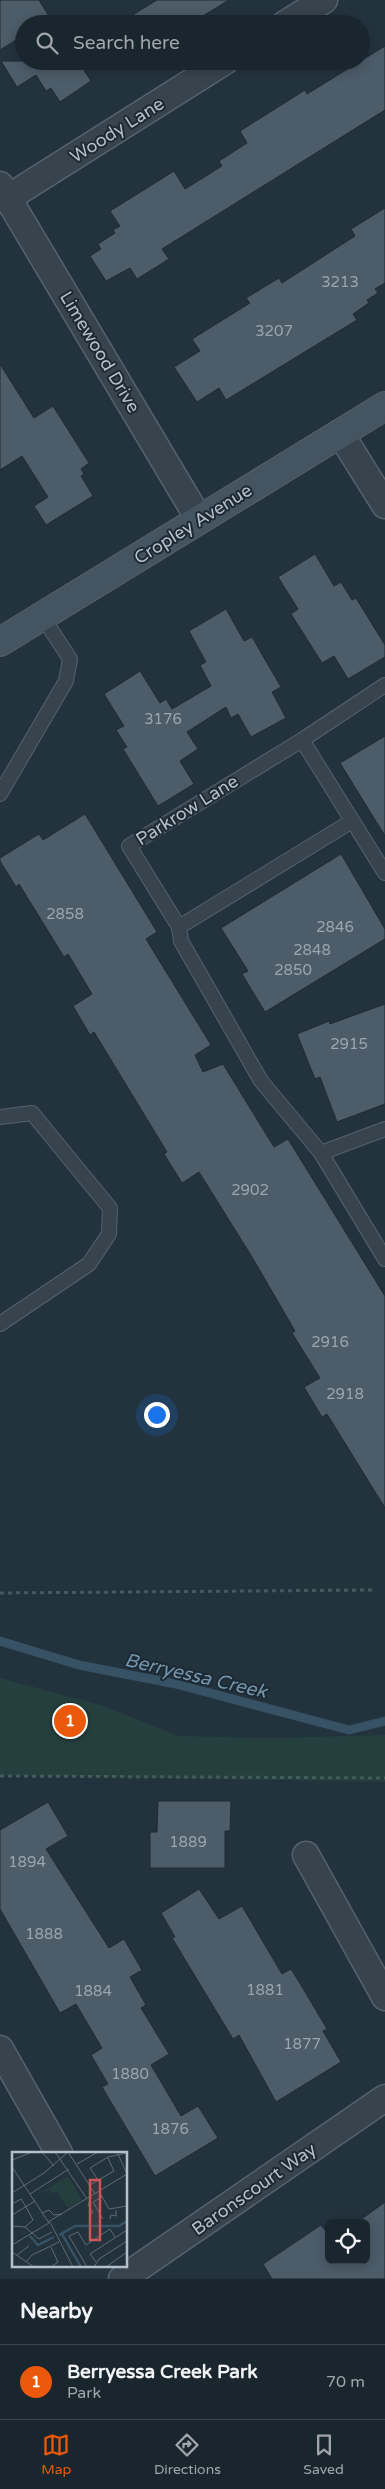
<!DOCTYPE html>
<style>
:root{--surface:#1a262e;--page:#232e36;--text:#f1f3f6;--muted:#9fa5aa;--line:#38434a;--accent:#ea580c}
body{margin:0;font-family:"Varela Round",sans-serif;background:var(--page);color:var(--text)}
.controls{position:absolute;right:15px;bottom:15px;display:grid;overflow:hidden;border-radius:8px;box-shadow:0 2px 12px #0003}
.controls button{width:45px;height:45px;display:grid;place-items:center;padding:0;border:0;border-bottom:1px solid var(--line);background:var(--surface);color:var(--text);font:25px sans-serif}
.you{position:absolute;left:156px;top:1414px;width:18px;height:18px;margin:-12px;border:4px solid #fff;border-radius:50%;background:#1a73e8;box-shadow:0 0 0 8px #1a73e833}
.badge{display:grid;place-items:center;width:32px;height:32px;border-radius:50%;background:var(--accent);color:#fff;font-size:16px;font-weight:700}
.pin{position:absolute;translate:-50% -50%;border:2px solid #fff;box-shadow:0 1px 5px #0006}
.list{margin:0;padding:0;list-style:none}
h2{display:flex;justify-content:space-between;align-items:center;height:65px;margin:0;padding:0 20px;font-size:21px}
h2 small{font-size:16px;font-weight:400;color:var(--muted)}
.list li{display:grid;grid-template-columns:32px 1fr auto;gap:15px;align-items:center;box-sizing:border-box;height:75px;padding:0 20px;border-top:1px solid var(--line)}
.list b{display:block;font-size:19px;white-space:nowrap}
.list p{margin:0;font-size:16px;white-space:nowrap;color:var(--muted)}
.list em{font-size:16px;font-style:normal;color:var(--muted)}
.icon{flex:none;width:28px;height:28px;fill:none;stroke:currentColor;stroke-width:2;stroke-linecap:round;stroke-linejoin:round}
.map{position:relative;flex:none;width:385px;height:2279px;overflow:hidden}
.search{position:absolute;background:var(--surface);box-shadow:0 2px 12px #0003;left:15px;right:15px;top:15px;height:55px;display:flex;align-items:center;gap:12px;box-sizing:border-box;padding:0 18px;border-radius:28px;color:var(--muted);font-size:19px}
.sheet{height:140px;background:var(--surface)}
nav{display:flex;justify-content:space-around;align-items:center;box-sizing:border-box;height:70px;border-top:1px solid var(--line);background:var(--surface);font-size:14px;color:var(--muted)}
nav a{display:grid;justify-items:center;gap:2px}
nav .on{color:var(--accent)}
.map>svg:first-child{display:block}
.green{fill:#253f3e}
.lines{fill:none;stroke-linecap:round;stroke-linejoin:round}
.stream{stroke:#375165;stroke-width:9}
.building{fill:#4c5c69;stroke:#1f2b35}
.lane-casing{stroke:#56626c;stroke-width:16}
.street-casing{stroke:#56626c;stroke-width:29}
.secondary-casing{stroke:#56626c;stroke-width:30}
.path{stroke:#435b5a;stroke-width:3;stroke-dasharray:4 4;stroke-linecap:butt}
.lane{stroke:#37444e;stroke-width:14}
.street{stroke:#37444e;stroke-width:26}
.secondary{stroke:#455461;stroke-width:28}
.labels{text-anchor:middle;stroke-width:4;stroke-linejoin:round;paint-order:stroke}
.number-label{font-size:15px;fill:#99a6b1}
.street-label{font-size:18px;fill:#b3bfc9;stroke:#1d2933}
.water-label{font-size:19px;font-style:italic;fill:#7395ac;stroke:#1d2933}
.inset-river{fill:none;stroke:#375165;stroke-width:2.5}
.inset-road{fill:none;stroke:#5d6b76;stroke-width:1}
.view{fill:#cc5558;fill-opacity:0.15;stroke:#cc5558;stroke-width:2.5}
.inset-edge{fill:none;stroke:#b3bfc9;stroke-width:2.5}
</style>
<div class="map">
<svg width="385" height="2279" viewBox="0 0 385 2279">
<rect width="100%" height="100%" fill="#23333e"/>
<path class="green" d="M0,1678L104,1706L178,1736L274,1738L385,1735V1782L0,1775Z"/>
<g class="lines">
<path class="stream" d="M0,1641L79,1665L176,1684L349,1730L385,1721"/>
</g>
<path class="building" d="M0,0H39L50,18L41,24H24V35L0,50Z
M157,0H229L190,24H118Z
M385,46V110L162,249L169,259L137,279L130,268L106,281L90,256L101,249L98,244L115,233L113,230L120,226L110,211L174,171L185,189L222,166L219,161L247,143L240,131L305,90L307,94Z
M1,61H78L91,81L60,102L51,88L46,91L36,75L17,87Z
M385,208V283L375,289L378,293L367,300L369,303L353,314L357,320L226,400L219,388L197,402L174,367L200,351L192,339L250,303L246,298L279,278L282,283L355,236L351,229Z
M0,364L34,418L53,406L89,463L81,469L84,474L81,476L93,496L46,525L34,506L48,497L22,456L0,470Z
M315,554L334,586L341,582L352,600L356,598L385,645V657L348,679L334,656L322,663L291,614L298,609L278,577Z
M226,609L244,641L252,637L281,687L272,692L286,718L251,737L238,714L231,718L226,707L187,732L198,749L180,761L194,784L158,806L123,749L127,747L116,730L124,726L104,694L140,671L160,703L166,699L172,709L211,686L200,665L206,662L189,631Z
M385,736V836L340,763Z
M85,814L157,932L146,939L211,1045L195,1055L203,1072L223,1064L274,1147L288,1139L385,1296V1508L327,1414L322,1417L304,1387L320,1378L292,1333L295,1331L252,1257L199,1172L182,1183L164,1154L167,1152L94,1032L90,1035L73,1006L92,994L68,954L64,957L19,884L16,887L0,861V858L39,834L43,840Z
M341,854L385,929V939L265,1012L242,974L248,971L221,928Z
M385,1004V1104L337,1122L320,1077L315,1079L297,1034L329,1021L330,1024Z
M158,1801H231L230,1831H225V1868H150V1832H157Z
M48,1802L68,1836L46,1849L109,1948L124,1939L142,1970L130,1977L146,2005L141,2008L169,2054L151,2065L181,2116L198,2106L218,2138L155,2176L102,2087L108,2084L91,2055L102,2048L76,2004L60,2013L0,1909V1830Z
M199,1889L219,1919L242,1906L282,1974L291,1969L304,1990L327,2029L323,2031L341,2062L276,2102L239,2035L233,2039L172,1938L175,1937L161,1913Z
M385,2202V2279H272L263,2264L321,2225L329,2235V2260H366V2223H356Z"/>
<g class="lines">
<g class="lane-casing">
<path id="lane" d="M385,685L302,740L129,846L179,927L181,941L261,1081L321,1153L385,1259
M302,740L385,873
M0,794L66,681L70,659L42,616
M179,927L352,821
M0,1117L32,1113L110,1208L109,1234L89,1264L0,1324
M321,1153L385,1129"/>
</g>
<g class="street-casing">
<path id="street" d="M285,24L324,0
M0,185L199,519
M8,198L225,61
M340,433L385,505
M306,1855L385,1997
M0,2049L59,2153
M122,2279L385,2098"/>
</g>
<g class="secondary-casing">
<path id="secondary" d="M0,642L385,406"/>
</g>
<path class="path" d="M0,1593L373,1590
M0,1776L385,1778"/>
<use href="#lane" class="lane"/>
<use href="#street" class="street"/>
<use href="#secondary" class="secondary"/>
</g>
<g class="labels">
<g class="number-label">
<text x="340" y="287">3213</text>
<text x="274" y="336">3207</text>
<text x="163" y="724">3176</text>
<text x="65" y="919">2858</text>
<text x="335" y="932">2846</text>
<text x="312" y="955">2848</text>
<text x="293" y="975">2850</text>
<text x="349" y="1049">2915</text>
<text x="250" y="1195">2902</text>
<text x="330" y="1347">2916</text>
<text x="345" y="1399">2918</text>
<text x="188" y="1847">1889</text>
<text x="27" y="1867">1894</text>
<text x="44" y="1939">1888</text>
<text x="265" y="1995">1881</text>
<text x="93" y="1996">1884</text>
<text x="302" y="2049">1877</text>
<text x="130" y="2079">1880</text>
<text x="170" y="2134">1876</text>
</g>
<g class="street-label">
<text transform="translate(117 130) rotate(-32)" y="6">Woody Lane</text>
<text transform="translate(100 352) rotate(59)" y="6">Limewood Drive</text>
<text transform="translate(193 524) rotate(-32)" y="6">Cropley Avenue</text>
<text transform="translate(187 810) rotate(-32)" y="6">Parkrow Lane</text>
<text transform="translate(254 2189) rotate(-35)" y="6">Baronscourt Way</text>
</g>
<g class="water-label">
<text transform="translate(196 1675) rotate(13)" y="7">Berryessa Creek</text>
</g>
</g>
<g transform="translate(12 2152)">
<rect width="115" height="115" fill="#23333e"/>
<path d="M56,24L70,48L56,56L45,39L41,42L37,38L22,45Z" fill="#253f3e"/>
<path class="inset-river" d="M50,82L69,115M47,83L63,74H107L115,69M18,84L26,93L42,85"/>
<path class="inset-road" d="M30,0L42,14M43,0L75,47M56,0L83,42M0,8L20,0M65,12L86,0M0,15L37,71L0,93M86,28L78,16L96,5L115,1M78,33L102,19L96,6M87,39L97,57L115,54M0,41L32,21L56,0M18,42L57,17M90,45L81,50L91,67M0,52L9,47L14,55L21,68L13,75M30,61L37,58L42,63L50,62M0,63L23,49M77,64L81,60L76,53L79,45M98,67L99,63L104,64V58M36,70L115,22L105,0M38,70L61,115M0,74L13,75L27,87L40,80M39,95L46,110L39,115M0,100L22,115M5,103L17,94M14,110L20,103L47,90M84,110L78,102L115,78M75,115L57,84L66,80L74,93L98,77L103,85M82,115L87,107L115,89M94,115L115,100"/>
<path class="view" d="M78,28H88V88H78Z"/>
<rect width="115" height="115" class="inset-edge"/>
</g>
</svg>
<div class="controls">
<button><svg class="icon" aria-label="locate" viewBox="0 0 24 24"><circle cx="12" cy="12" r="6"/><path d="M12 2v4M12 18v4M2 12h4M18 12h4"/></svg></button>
</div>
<div class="you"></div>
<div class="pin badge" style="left:70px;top:1721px">1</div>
<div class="search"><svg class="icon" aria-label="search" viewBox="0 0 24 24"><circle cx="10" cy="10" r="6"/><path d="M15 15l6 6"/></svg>Search here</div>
</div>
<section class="sheet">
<h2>Nearby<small></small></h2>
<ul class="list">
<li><span class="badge">1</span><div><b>Berryessa Creek Park</b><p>Park</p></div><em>70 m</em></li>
</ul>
</section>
<nav>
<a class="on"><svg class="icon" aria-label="map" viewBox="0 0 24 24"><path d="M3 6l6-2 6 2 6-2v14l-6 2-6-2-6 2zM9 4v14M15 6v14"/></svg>Map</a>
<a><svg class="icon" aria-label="directions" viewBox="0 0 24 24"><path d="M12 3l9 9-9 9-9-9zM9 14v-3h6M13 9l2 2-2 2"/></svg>Directions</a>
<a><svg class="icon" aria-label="saved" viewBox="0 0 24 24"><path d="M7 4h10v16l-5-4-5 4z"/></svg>Saved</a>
</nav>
